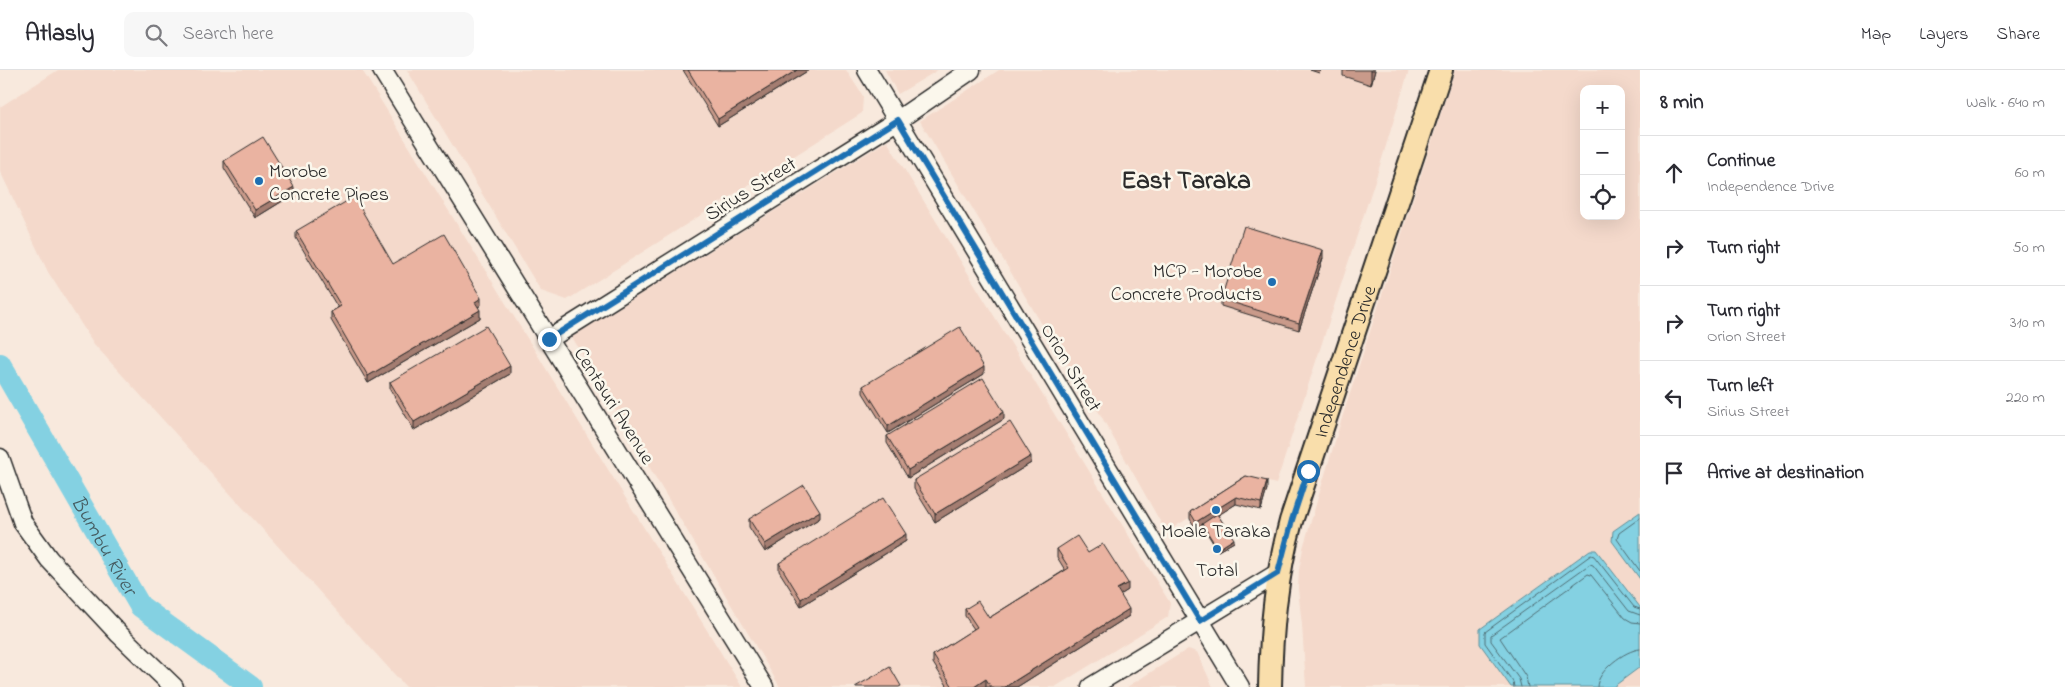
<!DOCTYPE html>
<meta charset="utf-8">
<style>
:root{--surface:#fff;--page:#f7f7f7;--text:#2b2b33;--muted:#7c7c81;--line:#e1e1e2}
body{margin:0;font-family:"Indie Flower",sans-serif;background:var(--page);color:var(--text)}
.controls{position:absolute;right:15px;top:15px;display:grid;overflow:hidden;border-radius:10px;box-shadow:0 5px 20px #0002}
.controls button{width:45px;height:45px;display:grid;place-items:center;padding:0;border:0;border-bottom:1px solid var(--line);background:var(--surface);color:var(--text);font:25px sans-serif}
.stop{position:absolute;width:15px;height:15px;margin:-11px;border:4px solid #1f6fb2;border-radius:50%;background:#fff}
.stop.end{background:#1f6fb2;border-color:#fff;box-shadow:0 1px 5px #0008}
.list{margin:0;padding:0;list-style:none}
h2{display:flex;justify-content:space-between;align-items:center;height:65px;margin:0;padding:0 20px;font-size:21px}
h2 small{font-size:16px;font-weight:400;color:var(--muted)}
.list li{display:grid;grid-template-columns:32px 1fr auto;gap:15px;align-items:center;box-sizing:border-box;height:75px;padding:0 20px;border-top:1px solid var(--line)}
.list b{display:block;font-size:19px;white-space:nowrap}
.list p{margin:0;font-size:16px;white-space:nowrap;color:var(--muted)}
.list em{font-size:16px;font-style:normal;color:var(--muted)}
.icon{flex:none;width:28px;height:28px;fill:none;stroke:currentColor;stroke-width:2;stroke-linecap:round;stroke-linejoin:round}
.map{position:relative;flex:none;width:1640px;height:617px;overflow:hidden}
header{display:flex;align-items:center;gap:30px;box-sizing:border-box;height:70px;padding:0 25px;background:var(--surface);border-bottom:1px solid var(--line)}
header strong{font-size:24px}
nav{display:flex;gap:28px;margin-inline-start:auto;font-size:18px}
.search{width:350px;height:45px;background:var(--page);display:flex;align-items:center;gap:12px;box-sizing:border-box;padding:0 18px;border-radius:10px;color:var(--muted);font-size:19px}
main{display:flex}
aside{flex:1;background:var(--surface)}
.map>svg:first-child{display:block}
.built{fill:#f4d9cb;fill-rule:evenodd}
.water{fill:#84d1e2;stroke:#608f99}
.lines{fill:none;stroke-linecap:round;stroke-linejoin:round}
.shore{stroke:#4f6d74;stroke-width:1}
.river{stroke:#84d1e2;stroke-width:22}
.minor-casing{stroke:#2b2b2b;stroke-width:21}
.major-casing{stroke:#2b2b2b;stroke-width:26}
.minor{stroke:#fbf7ec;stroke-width:18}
.major{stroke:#f9deab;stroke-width:22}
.wall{fill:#c99a8a;stroke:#2b2b2b}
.shaded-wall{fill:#a47d71;stroke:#2b2b2b}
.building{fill:#eab3a1;stroke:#2b2b2b}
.route{stroke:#1f6fb2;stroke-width:6}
.poi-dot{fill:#1f6fb2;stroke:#fbf7ec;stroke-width:2}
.labels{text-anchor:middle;stroke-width:5;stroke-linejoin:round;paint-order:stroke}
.poi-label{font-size:20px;fill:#2b2b2b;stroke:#fbf7ec}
.street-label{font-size:20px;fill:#2b2b2b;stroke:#fbf7ec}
.water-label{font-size:21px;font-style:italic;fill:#465d62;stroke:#fbf7ec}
.district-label{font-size:25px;font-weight:bold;fill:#2b2b2b;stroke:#fbf7ec}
</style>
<header>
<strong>Atlasly</strong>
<div class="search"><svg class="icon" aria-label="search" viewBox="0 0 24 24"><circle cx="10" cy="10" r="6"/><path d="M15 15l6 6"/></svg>Search here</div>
<nav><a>Map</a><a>Layers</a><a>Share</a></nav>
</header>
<main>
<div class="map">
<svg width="1640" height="617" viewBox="0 0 1640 617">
<rect width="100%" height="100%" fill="#f8e9dd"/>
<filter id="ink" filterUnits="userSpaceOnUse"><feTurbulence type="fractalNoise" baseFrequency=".02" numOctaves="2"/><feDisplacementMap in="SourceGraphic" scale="10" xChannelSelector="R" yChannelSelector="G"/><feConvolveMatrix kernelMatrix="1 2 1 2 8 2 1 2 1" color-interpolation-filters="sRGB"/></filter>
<g filter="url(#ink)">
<path class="built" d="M58,0H362L742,617H406L94,274L48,202L0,101V37Z
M407,0H846L863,26L862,43L567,230L541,221Z
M885,0H938L898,24Z
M999,0H1409L1381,92L1276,414L1254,408L1166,462L1100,344L1049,266L920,51Z
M1455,0H1640V617H1306L1302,555L1298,519L1299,500L1303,478L1341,351ZM1584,19H1621V146H1584Z
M887,71L1170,533L1168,547L1055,617H780L572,267Z
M1188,579L1197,582L1213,617H1127Z"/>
<path class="water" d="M1640,442V509L1612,471L1613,461Z
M1590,480H1596L1640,537V597L1613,617H1511L1480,574V559Z"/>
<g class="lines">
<path class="shore" d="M1640,448L1619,463L1617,469L1640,501
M1514,617L1513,612L1485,573V562L1591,485L1594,486L1634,537L1640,539
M1521,617L1519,609L1491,571V565L1590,494L1593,495L1629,541L1640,545
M1528,617L1526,607L1500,568L1588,504L1591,505L1625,548L1632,552L1640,553
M1597,617C1597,601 1625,580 1640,579"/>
<path class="river" id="s1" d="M0,294L140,536L251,617"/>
<g class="minor-casing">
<path id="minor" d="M382,0L764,617
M867,0L1240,617
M549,269L898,50L971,0
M0,388L23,453L49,489L119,564L174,617
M1091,617L1278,503"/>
</g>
<g class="major-casing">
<g id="major">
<path id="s2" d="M1270,617C1271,559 1276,507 1291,451L1441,0"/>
</g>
</g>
<use href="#minor" class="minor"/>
<use href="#major" class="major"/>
</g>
<path class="wall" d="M683,0H809L718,56Z
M1310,0H1320L1319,3Z
M1343,0H1375L1371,15L1343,6Z
M224,91L294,124L255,148L224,98Z
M296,161L393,194L481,235L478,237L480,248L368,313L331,250V242L338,238L296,168Z
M1323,188L1299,260L1221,236V229Z
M510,304L414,360L390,319V312Z
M984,304L888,363L863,323V316Z
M1004,349L908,408L887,373V366Z
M1031,393L935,452L914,418V410Z
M1246,406L1267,419L1261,440L1236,434L1218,445L1234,472L1218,481L1202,455L1196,459L1190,449V442Z
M820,448L765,482L749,457V449Z
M906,471L801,536L779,501V493Z
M1057,479L1088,483L1128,520L1120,525L1129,546L1017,617H948L933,593V585L974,559L965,546V539L989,548L1065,500L1057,487Z"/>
<path class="shaded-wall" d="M797,0H809L718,56V49Z
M1371,0H1375L1371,15Z
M294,117V124L255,148V140Z
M1323,180V188L1299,260V253Z
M481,228V235L475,239V232Z
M480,240V248L368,313V306Z
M510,296V304L414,360V352Z
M984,297V304L888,363V356Z
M1004,342V349L908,408V400Z
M1031,386V393L935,452V444Z
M1267,411V419L1261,440V433Z
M1236,427V434L1203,455L1202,454V455L1196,459V452Z
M820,441V448L765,482V474Z
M906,464V471L801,536V529Z
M1234,469V472L1218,481V479Z
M1128,513V520L1117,527V519Z
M1129,539V546L1017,617H1005Z
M986,609V617H974Z"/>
<path class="building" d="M688,0H797L718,49Z
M263,67L294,117L255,140L224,91Z
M354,127L393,194L444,164L481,228L475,232L480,240L368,306L331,242L341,236L296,161Z
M1244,156L1323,180L1299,253L1221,229Z
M486,256L510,296L414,352L390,312Z
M960,257L984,297L888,356L863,316Z
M983,308L1004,342L908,400L887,366Z
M1010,352L1031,386L935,444L914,410Z
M1246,406L1267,411L1261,433L1236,427L1196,452L1190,442Z
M804,415L820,441L765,474L749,449Z
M883,428L906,464L801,529L779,493Z
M1217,444L1234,469L1218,479L1202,454Z
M1077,466L1088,483L1103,474L1128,513L1117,519L1129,539L1005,617H991L986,609L974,617H953L933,585L977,557L965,539L978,531L989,548L1069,498L1057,479Z
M890,597L901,616L899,617H855Z"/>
</g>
<g class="lines" filter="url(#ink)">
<path class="route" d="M549,269L898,50L1200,551L1278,503L1292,450L1308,401"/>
</g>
<g class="poi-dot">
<circle cx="259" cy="111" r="5"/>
<circle cx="1272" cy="212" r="5"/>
<circle cx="1216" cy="440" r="5"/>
<circle cx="1217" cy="479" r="5"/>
</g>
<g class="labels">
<g class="poi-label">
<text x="269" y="107" text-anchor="start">Morobe<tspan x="269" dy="23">Concrete Pipes</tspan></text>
<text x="1262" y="207" text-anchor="end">MCP - Morobe<tspan x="1262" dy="23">Concrete Products</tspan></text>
<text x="1216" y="467">Moale Taraka</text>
<text x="1217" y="506">Total</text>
</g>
<g class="street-label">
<text transform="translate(750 118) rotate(-32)" y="7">Sirius Street</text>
<text dy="7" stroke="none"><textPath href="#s2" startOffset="336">Independence Drive</textPath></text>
<text transform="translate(1072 297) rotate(59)" y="7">Orion Street</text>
<text transform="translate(615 335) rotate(58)" y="7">Centauri Avenue</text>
</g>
<g class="water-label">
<text dy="7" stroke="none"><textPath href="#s1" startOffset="209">Bumbu River</textPath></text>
</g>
<g class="district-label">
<text x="1186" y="118">East Taraka</text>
</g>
</g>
</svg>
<div class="controls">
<button>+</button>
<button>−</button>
<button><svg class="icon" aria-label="locate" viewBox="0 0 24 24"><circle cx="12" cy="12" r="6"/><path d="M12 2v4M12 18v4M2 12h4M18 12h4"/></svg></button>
</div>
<div class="stop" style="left:1308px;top:401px"></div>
<div class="stop end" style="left:549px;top:269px"></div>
</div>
<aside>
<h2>8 min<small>Walk · 640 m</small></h2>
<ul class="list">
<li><svg class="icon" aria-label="ahead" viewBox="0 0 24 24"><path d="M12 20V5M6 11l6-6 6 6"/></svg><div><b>Continue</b><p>Independence Drive</p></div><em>60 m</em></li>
<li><svg class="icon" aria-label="right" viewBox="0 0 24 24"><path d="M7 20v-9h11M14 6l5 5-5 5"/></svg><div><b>Turn right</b></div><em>50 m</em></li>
<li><svg class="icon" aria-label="right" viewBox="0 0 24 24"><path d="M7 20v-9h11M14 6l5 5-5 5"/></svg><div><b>Turn right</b><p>Orion Street</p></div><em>310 m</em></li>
<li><svg class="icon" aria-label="left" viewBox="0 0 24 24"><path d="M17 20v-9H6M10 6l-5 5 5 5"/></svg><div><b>Turn left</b><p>Sirius Street</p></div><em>220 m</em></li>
<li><svg class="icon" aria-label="arrive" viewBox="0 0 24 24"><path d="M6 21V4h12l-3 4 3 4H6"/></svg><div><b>Arrive at destination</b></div></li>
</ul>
</aside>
</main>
